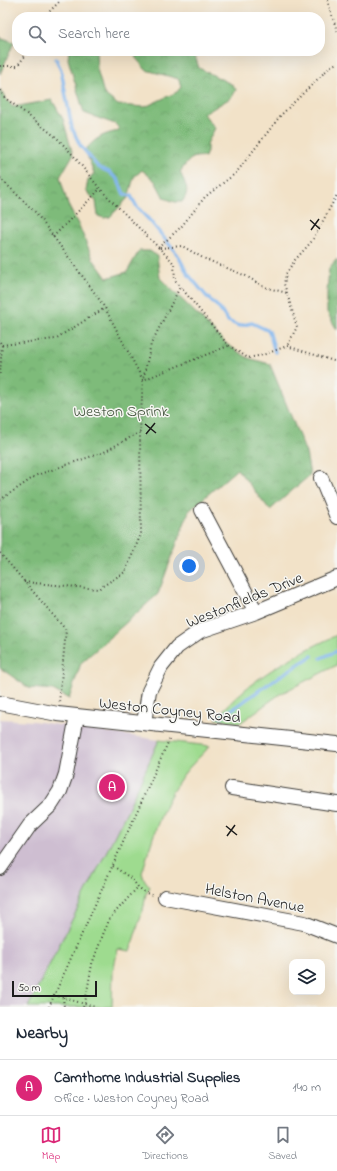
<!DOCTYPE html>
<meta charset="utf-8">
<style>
:root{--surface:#fff;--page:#f2f2f3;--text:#1f2937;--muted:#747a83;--line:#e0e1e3;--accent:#db2777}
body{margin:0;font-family:"Indie Flower",sans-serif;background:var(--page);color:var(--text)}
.controls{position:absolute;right:12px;bottom:12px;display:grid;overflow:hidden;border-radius:8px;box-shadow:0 4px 16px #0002}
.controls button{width:36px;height:36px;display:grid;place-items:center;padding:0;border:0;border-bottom:1px solid var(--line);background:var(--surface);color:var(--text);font:20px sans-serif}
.scale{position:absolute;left:12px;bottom:10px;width:85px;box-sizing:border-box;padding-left:4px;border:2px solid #1c1c1c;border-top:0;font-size:11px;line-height:14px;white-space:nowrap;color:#1c1c1c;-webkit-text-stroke:3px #f6f6f2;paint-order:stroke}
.you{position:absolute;left:189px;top:566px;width:14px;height:14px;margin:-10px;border:3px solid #fff;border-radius:50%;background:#1a73e8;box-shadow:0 0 0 6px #1a73e833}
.badge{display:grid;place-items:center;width:26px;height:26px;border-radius:50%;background:var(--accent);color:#fff;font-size:13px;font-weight:700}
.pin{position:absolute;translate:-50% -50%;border:2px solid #fff;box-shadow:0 1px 4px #0006}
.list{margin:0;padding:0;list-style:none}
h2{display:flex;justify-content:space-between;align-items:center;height:52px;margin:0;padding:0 16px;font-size:17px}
h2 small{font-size:13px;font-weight:400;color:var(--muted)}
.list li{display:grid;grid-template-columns:26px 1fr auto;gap:12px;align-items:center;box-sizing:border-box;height:56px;padding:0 16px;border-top:1px solid var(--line)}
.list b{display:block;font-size:15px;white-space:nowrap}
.list p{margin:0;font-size:13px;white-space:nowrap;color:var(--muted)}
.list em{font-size:13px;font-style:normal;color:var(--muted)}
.icon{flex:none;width:22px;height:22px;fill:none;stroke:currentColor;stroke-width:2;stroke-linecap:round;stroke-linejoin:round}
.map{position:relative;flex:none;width:337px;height:1007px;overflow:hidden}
.search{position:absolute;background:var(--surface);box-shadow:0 4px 16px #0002;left:12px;right:12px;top:12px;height:44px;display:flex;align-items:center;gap:10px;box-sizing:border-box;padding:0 14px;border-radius:16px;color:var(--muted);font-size:15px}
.sheet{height:108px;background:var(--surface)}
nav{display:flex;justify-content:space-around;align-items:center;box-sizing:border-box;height:56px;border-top:1px solid var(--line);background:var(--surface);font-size:11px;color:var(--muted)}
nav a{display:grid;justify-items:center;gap:2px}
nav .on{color:var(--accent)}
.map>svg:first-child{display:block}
.industrial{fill:#cebed1}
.forest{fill:url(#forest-crowns);stroke:#4d6c4b}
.park{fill:#9edb8f;stroke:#5d7c56}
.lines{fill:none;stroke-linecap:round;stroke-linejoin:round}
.stream{stroke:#7eb4ed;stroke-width:3.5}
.minor-casing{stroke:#3c3a36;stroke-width:16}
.path{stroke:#3c3a36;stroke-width:2;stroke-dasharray:1 3;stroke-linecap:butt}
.minor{stroke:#fff;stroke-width:14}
.ticks{fill:none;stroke:#1c1c1c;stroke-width:1.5}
.labels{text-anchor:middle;stroke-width:3;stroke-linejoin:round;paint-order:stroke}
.park-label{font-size:16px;fill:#43553e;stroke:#f6f6f2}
.street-label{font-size:16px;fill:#1c1c1c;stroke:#f6f6f2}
</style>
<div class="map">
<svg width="337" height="1007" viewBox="0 0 337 1007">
<defs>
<pattern id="forest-crowns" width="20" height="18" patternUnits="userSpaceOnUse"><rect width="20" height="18" fill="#7ebb7a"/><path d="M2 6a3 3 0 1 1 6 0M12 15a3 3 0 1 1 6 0" fill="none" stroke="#6ca069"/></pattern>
</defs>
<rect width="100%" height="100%" fill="#f6f6f2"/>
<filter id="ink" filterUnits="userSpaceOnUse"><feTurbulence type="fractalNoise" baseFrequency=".025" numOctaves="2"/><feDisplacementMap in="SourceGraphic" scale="8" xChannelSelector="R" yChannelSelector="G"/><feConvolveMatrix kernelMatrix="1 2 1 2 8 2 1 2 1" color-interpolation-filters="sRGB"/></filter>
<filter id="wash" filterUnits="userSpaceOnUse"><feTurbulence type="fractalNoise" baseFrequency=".012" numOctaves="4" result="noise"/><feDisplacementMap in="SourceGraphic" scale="16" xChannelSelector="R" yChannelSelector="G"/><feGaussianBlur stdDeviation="0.9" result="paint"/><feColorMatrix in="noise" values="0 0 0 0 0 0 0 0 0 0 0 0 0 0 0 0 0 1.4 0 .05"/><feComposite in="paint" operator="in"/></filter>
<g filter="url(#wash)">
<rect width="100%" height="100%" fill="#f2e2c8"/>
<path class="industrial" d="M0,719L33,721L159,740L127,811L29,1007H0Z"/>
<path class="forest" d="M0,37L14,42L0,74Z
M69,51H96L97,69L104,94L118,105L145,107L177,92L181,87L179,79L146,70L135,57L140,51H194L195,56L199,68L233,85L236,90L232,97L204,114L215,128L207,144V151L205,157C191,155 188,161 180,172C185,184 191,190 182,202H175L164,198L155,181L142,170L134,177L128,198L110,217L104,218L98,216L96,201L86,191L88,180L94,173L85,150C96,138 102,134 119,131L118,127L115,124L84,113L68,59Z
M0,89L5,98L13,107L52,100L63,119L73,155L60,177L68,205L80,228L93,259L107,278L127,272L139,251H150L157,256L160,278L228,345L248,358L270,364L306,453L310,475L270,510L237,469L189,511L158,594L81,663L69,699L53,690L29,688L0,668Z
M337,259V330L327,312V293L329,268Z"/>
<path class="park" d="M337,635V665L280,694L240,723L216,719C247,680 292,656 337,635Z
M159,740L210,746C200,757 187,768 179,781C160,809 152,841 142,873L144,879L150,887L146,893L144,906L130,951L118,949L113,971L112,1007H28L127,811Z"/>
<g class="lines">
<path class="stream" d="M56,59L61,70L72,128L80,145L98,167L109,172L118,180L124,194L131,196L137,207L151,222L177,254L188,274L207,297L218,307L228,321L239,326L252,323L269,331L275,352
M321,658L337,651
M221,717L280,676L312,656"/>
</g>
</g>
<g filter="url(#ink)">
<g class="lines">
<g class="minor-casing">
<path id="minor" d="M321,478L337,517
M202,510L256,612
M0,703L58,714L337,744
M144,723L149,691L161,667L177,647L200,631L256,612L337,578
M232,788L337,804
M0,868L30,825L51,805L60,791L66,774L77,716
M165,897L304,923L337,936"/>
</g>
<path class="path" d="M327,0L337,31
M44,17L61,0
M0,66H17L29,51
M0,90L5,98L28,115L57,138L73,155L100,189L171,260L174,264L175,280L228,345L248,358L263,355L287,346L337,362
M0,178L36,213L94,292L105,308L143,380L228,346
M53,237L100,189
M158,248L181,227L205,197L236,173L281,115L331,66L337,63
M160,248L182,246L203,258L246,276L264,287L287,293L297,327L287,346
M287,293L284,284L286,274L295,260L312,241L337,195
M0,342L2,345L0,374
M2,345L55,339L105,308
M0,500L37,475L104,452L140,432
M0,553L66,630L59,703
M24,582L98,589L125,572L141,534L140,432L143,380L151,344L180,287
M113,866L132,879L138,887L146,893L154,895
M54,995L95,1007
M63,997L64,1007
M49,1007L170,738
M83,1007L85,1003L92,964L104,932L110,918L138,887"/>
<use href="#minor" class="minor"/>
</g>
</g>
<path class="ticks" d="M310,220L320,229M311,230L319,219M145,424L156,433M146,434L155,423M226,826L237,835M227,836L235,825"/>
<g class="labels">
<g class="park-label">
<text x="121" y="416">Weston Sprink</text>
</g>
<g class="street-label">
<text transform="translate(244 599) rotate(-22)" y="6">Westonfields Drive</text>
<text transform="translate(170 709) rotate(6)" y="6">Weston Coyney Road</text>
<text transform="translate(255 897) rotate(11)" y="6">Helston Avenue</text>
</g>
</g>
</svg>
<div class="controls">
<button><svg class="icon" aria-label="layers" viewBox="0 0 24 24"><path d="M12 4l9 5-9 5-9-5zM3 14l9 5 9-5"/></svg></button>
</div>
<div class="scale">50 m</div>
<div class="you"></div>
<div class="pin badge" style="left:112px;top:787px">A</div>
<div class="search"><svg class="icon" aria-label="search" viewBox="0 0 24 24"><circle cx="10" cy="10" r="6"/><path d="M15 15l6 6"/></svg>Search here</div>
</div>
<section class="sheet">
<h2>Nearby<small></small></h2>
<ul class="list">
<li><span class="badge">A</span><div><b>Camthorne Industrial Supplies</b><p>Office · Weston Coyney Road</p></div><em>140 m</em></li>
</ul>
</section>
<nav>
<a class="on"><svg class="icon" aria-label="map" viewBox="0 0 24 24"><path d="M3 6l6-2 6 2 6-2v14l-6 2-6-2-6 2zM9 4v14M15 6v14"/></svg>Map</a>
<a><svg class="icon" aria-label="directions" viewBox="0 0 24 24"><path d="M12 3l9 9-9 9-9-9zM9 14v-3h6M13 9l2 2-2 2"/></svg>Directions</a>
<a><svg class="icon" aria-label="saved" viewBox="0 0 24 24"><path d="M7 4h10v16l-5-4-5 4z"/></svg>Saved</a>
</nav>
